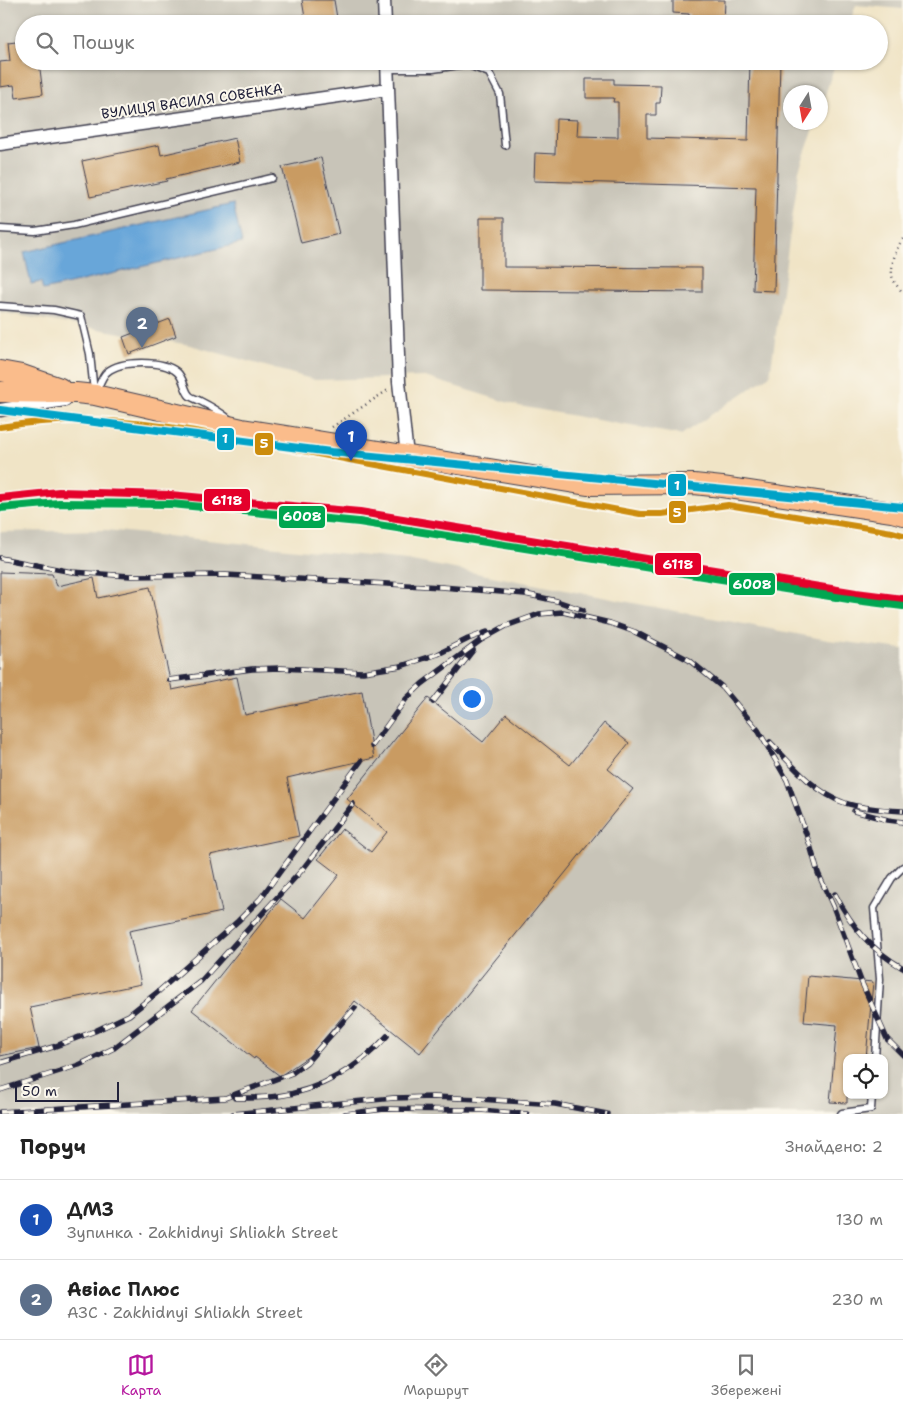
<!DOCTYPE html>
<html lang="uk">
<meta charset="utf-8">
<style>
:root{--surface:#fff;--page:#f2f2f2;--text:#222;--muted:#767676;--line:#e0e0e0;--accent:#b5179e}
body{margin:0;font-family:"Shantell Sans",sans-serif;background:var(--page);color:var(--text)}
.controls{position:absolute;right:15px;bottom:15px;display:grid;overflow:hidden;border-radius:10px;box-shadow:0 1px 4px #0004}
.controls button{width:45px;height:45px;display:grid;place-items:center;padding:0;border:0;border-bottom:1px solid var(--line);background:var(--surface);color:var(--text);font:25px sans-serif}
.compass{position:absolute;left:783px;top:85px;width:45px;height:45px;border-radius:50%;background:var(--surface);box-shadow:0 1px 4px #0004;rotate:191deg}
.scale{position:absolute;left:15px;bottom:12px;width:104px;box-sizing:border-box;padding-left:5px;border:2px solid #22223b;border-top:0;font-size:14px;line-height:18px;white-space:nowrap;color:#22223b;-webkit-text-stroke:4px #fbf7ec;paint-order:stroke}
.you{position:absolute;left:471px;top:698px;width:18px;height:18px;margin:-12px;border:4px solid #fff;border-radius:50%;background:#1a73e8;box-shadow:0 0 0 8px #1a73e833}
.badge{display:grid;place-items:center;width:32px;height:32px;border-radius:50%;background:var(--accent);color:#fff;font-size:16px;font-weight:700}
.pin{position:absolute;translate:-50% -41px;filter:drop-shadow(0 1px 2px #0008)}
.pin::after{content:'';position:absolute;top:26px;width:18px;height:15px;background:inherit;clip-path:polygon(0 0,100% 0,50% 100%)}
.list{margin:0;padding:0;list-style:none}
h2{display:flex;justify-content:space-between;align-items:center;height:65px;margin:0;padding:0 20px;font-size:21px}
h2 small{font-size:16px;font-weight:400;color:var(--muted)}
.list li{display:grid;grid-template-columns:32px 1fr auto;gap:15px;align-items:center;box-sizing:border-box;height:80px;padding:0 20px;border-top:1px solid var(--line)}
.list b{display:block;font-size:19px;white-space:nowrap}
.list p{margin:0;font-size:16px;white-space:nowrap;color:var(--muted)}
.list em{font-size:16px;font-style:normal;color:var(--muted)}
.icon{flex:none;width:28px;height:28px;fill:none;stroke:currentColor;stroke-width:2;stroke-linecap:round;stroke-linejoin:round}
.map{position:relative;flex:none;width:903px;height:1114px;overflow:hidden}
.search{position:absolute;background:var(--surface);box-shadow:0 1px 4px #0004;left:15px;right:15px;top:15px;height:55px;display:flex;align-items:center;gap:12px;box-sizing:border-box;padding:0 18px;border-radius:28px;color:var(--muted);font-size:19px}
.sheet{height:225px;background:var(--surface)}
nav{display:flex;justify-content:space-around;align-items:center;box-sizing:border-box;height:70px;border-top:1px solid var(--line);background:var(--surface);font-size:14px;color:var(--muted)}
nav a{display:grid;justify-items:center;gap:2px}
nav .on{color:var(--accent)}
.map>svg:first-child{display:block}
.industrial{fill:#c8c4b8;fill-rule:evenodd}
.water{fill:#67a6d9;stroke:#44648a}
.building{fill:#c99b62}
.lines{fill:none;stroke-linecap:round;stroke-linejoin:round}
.service-casing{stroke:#413f50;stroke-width:9}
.minor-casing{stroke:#413f50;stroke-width:15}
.trunk-casing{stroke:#413f50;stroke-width:22}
.path{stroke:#413f50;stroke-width:2.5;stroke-dasharray:1 4;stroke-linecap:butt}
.service{stroke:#fff;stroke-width:6}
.minor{stroke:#fff;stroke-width:12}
.trunk{stroke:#fabc8b;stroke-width:20}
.rail-casing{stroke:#22223b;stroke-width:5.5}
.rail{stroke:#fbf7ec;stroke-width:4;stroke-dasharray:11;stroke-linecap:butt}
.rail-1-casing{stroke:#fbf7ec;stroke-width:11}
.rail-2-casing{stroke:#fbf7ec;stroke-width:11}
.rail-1{stroke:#e4002b;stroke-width:8}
.rail-2{stroke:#00a651;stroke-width:8}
.tram-1-casing{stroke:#fbf7ec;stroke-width:10}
.tram-1{stroke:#cc8c0c;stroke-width:6}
.metro-1-casing{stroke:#fbf7ec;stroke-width:11}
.metro-1{stroke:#02a2c7;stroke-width:8}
.labels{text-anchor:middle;stroke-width:4;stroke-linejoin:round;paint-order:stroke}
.street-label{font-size:14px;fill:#22223b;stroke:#fbf7ec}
.line-badge{stroke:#fbf7ec;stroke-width:2}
.badge-label{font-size:14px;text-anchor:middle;font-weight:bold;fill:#fff}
</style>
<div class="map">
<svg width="903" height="1114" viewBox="0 0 903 1114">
<rect width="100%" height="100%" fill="#fbf7ec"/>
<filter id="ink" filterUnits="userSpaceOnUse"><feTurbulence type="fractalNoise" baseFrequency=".02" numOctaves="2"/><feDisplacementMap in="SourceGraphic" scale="10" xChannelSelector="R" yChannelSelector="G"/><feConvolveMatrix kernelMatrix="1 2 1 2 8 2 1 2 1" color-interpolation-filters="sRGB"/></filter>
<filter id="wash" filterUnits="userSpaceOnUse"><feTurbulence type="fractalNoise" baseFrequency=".0096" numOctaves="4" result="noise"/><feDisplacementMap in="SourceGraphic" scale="20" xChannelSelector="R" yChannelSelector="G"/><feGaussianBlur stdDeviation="1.12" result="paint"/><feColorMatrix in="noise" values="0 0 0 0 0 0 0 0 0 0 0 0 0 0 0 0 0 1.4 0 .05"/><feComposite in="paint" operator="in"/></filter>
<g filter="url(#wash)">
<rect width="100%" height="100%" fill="#f0e4c6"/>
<path class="industrial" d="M0,0H903V9L856,5L849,24H24V61H836L821,108L820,92H790V122L816,123L799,170L770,375L681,435L519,406L425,377L315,380L190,345L0,312Z
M106,530L407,560L828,640L903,649V1114H0V532ZM847,1058H884V1095H847Z"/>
<path class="water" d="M233,204L242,243L43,290L41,282L31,284L24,252Z"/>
<g id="blocks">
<path class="building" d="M302,0H334L338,24H306Z
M673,0H725L724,24H689V14L673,13Z
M24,40V61H39L43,94L16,98L14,85L0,87V62L10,61L8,42Z
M750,61H780L774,291L753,290L756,187L534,181L535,153L555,154L556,119L578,120L577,136L618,137V102H613L614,98H586V79H614V84L661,85L660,103H656V115H647V138L748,141Z
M235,138L240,162L166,179L167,181L90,197L82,161L159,145L161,155Z
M321,158L339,234L301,243L282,167Z
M480,218H504V267L702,268V292L480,290Z
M170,319L176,336L129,354L123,337Z
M0,572L52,574L57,586L94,578L98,598L150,587L172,690L237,677L245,715L362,691L374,758L287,778L299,836L210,855L222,912L129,931L141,984L30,1007L39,1048L0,1056Z
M428,698L483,742L506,714L570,765L604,723L629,743L608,769L633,789L420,1053L355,1001L330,1032L309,1056L280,1076L255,1057L254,1059L192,1010L281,899L305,918L339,875L318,859L342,829L371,852L387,832L347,799Z
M808,976L873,982L866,1058H847V1103L830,1102L837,1025L804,1022Z"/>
</g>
</g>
<g filter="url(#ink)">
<use href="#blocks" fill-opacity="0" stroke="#413f50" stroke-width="1"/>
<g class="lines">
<g class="service-casing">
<path id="service" d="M387,69H433L466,64L489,73L500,94L505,145
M0,229L35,231L74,225L272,178
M0,306L54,310L81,316L90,354L94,392
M96,392C99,386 102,376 107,372C121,360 163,360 177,372C184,378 184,389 189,395C191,398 197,399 200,401C210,406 220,412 229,419
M875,1058L880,979L874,908L892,878L903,867
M841,1114L842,1113L871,1109L872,1095"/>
</g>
<g class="minor-casing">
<path id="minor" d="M384,0L385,24
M387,61L399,382L407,456
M0,144L388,89
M0,410L65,400"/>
</g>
<g class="trunk-casing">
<path id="trunk" d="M0,371L22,375L60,388
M0,392L76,393L95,395L242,429L587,485L694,484L722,487L892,512L903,515"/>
</g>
<path class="path" d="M903,239C896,247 889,269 893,279C895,284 900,289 903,293
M332,427L388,390"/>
<use href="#service" class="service"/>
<use href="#minor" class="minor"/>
<use href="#trunk" class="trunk"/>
<g class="rail-casing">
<path id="rail" d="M0,558L72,572L130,576L226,575L442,587L525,594L557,601L583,610
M169,680L252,669L280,668L363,672L401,666L438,654L468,639L487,632
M433,702L473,650
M770,742C791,764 815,793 845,803C860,808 887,810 903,811
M372,746L406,699L422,684L481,640L506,626L539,614L563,612L610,623L635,632L689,660L722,687L758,730L787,780L810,845L818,873L833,906L861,981L887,1039L903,1055
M854,811L888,820L903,822
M835,894C852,927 871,950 903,968
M0,1063L53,1047L95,1031L129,1015L159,991L238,921L260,899L361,761
M0,1090L79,1065L114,1048L201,981L302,870L353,804
M235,1098C249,1098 264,1098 278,1096C319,1091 360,1067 387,1036
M0,1112L225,1098L292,1073L307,1062L355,1008
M233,1114L393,1098L434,1097L479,1099L555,1104L607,1114
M345,1114L384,1109L480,1110L527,1114"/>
</g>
<use href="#rail" class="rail"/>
<g class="rail-1-casing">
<path id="rail-1" d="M0,498L59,492L170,495L360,512L856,593L903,599"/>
</g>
<g class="rail-2-casing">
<path id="rail-2" d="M0,508L59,503L171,504L359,522L855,600L903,606"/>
</g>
<use href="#rail-1" class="rail-1"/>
<use href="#rail-2" class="rail-2"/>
<g class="tram-1-casing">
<path id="tram-1" d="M0,427C36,421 73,419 110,421C181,425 253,442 323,455C429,475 534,494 640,514H662L728,505L892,532L903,535"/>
</g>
<use href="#tram-1" class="tram-1"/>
<g class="metro-1-casing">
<path id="metro-1" d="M0,410L331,452L903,507"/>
</g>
<use href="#metro-1" class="metro-1"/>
</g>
</g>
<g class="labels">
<g class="street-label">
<text transform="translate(192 101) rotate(-8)" y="5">ВУЛИЦЯ ВАСИЛЯ СОВЕНКА</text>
</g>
</g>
<g class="line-badge">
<rect x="216" y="427" width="19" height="24" rx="5" fill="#02a2c7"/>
<rect x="254" y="432" width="20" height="24" rx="5" fill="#cc8c0c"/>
<rect x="667" y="473" width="20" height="24" rx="5" fill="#02a2c7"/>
<rect x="203" y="488" width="48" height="24" rx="5" fill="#e4002b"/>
<rect x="668" y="500" width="19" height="24" rx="5" fill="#cc8c0c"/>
<rect x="278" y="505" width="48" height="24" rx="5" fill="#00a651"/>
<rect x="654" y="552" width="48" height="24" rx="5" fill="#e4002b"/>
<rect x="728" y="572" width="48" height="24" rx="5" fill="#00a651"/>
</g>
<g class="badge-label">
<text x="225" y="443">1</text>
<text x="264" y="448">5</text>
<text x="677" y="490">1</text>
<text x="227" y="505">6118</text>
<text x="677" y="517">5</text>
<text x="302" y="521">6008</text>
<text x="678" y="569">6118</text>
<text x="752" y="589">6008</text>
</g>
</svg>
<div class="controls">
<button><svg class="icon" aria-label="locate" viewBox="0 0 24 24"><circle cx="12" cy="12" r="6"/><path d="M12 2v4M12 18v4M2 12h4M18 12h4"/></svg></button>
</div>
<svg class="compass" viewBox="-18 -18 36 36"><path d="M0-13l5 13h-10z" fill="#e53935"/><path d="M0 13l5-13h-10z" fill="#767676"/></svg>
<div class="scale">50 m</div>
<div class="you"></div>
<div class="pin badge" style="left:351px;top:461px;background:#1a4fb4">1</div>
<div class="pin badge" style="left:142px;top:348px;background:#5c6f8a">2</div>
<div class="search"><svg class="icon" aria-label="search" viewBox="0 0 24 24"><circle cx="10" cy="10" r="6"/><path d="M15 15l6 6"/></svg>Пошук</div>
</div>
<section class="sheet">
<h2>Поруч<small>Знайдено: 2</small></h2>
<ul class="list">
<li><span class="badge" style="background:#1a4fb4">1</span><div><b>ДМЗ</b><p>Зупинка · Zakhidnyi Shliakh Street</p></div><em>130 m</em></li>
<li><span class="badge" style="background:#5c6f8a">2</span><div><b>Авіас Плюс</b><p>АЗС · Zakhidnyi Shliakh Street</p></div><em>230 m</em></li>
</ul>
</section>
<nav>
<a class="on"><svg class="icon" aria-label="map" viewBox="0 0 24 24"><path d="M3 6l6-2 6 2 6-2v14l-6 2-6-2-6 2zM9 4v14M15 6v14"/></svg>Карта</a>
<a><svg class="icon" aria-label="directions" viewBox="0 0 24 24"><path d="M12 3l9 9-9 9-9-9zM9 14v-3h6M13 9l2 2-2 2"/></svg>Маршрут</a>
<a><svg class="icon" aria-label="saved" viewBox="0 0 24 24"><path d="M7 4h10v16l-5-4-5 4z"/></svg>Збережені</a>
</nav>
